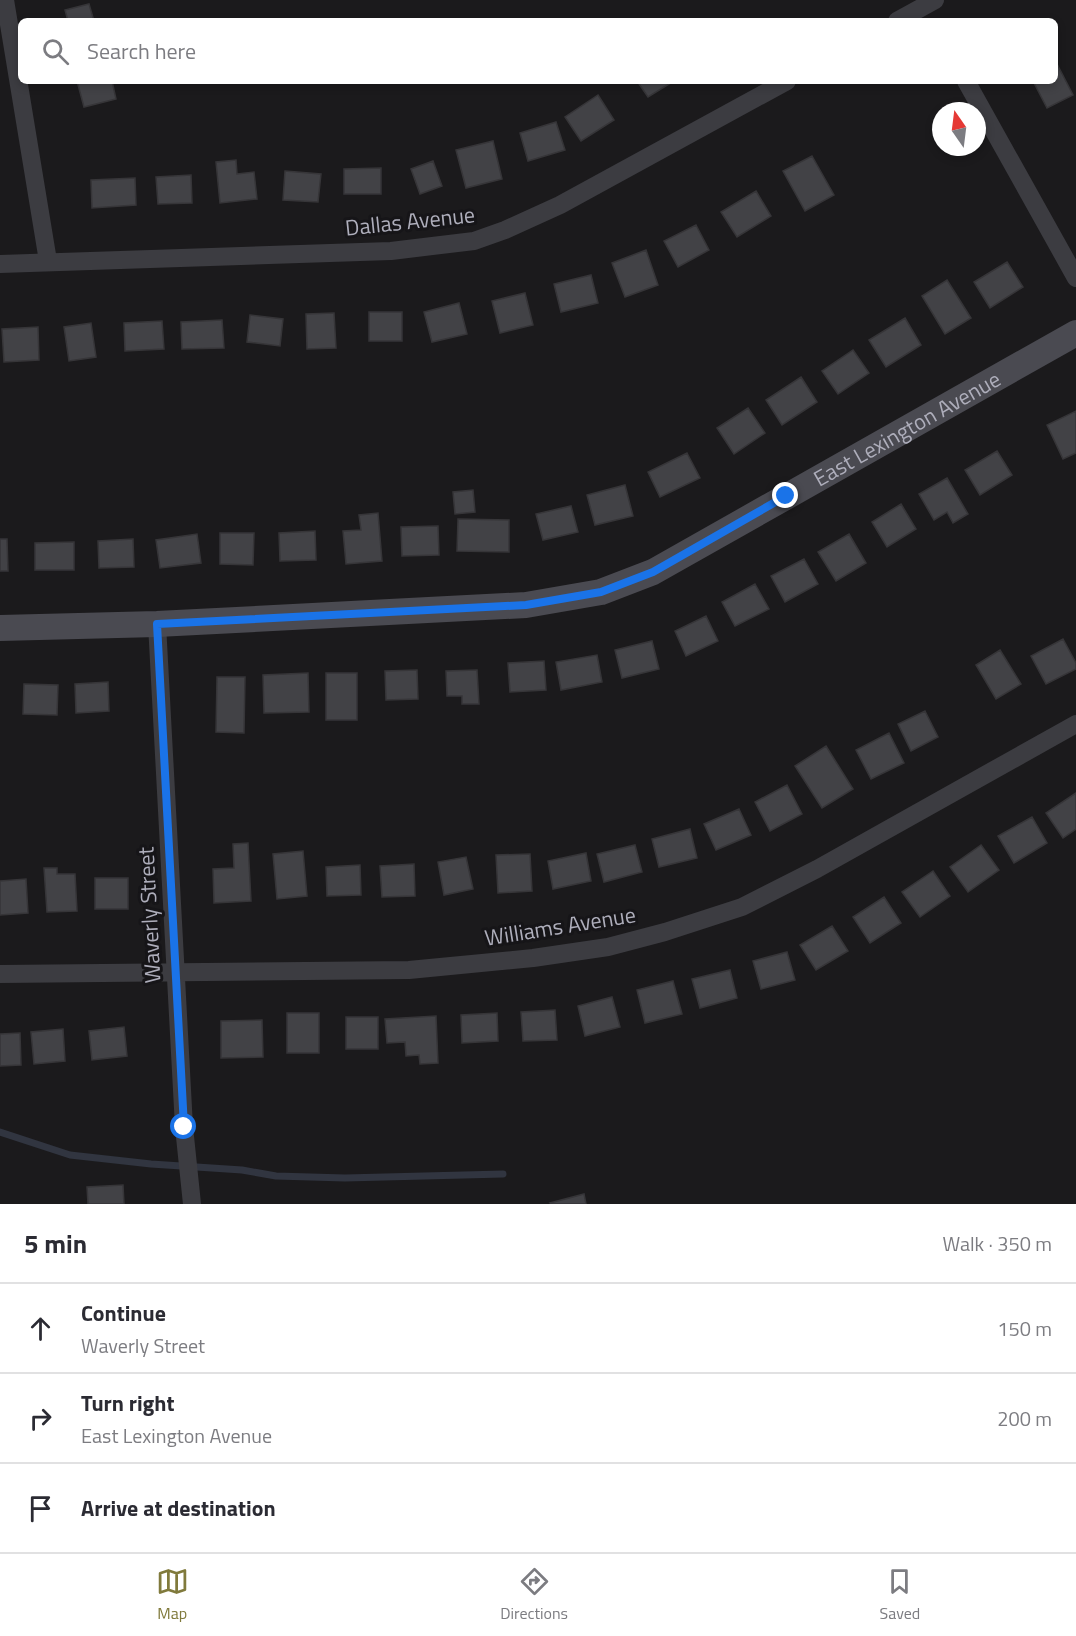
<!DOCTYPE html>
<meta charset="utf-8">
<style>
:root{--surface:#fff;--page:#f7f7f7;--text:#2b2b33;--muted:#7c7c81;--line:#e1e1e2;--accent:#807a3c}
body{margin:0;font-family:"Titillium Web",sans-serif;background:var(--page);color:var(--text)}
.compass{position:absolute;left:932px;top:102px;width:54px;height:54px;border-radius:50%;background:var(--surface);box-shadow:0 3px 9px #0003;rotate:346deg}
.stop{position:absolute;width:18px;height:18px;margin:-14px;border:4px solid #1a73e8;border-radius:50%;background:#fff}
.stop.end{background:#1a73e8;border-color:#fff;box-shadow:0 2px 6px #0008}
.list{margin:0;padding:0;list-style:none}
h2{display:flex;justify-content:space-between;align-items:center;height:78px;margin:0;padding:0 24px;font-size:26px}
h2 small{font-size:20px;font-weight:400;color:var(--muted)}
.list li{display:grid;grid-template-columns:39px 1fr auto;gap:18px;align-items:center;box-sizing:border-box;height:90px;padding:0 24px;border-top:2px solid var(--line)}
.list b{display:block;font-size:22px;white-space:nowrap}
.list p{margin:0;font-size:20px;white-space:nowrap;color:var(--muted)}
.list em{font-size:20px;font-style:normal;color:var(--muted)}
.icon{flex:none;width:33px;height:33px;fill:none;stroke:currentColor;stroke-width:2;stroke-linecap:round;stroke-linejoin:round}
.map{position:relative;flex:none;width:1076px;height:1204px;overflow:hidden}
.search{position:absolute;background:var(--surface);box-shadow:0 3px 9px #0003;left:18px;right:18px;top:18px;height:66px;display:flex;align-items:center;gap:15px;box-sizing:border-box;padding:0 21px;border-radius:9px;color:var(--muted);font-size:22px}
.sheet{height:348px;background:var(--surface)}
nav{display:flex;justify-content:space-around;align-items:center;box-sizing:border-box;height:84px;border-top:2px solid var(--line);background:var(--surface);font-size:16px;color:var(--muted)}
nav a{display:grid;justify-items:center;gap:3px}
nav .on{color:var(--accent)}
.map>svg:first-child{display:block}
.lines{fill:none;stroke-linecap:round;stroke-linejoin:round}
.stream{stroke:#313540;stroke-width:7}
.building{fill:#424246;stroke:#363538;stroke-width:1.5}
.minor{stroke:#3c3c41;stroke-width:18}
.secondary{stroke:#4a4a51;stroke-width:26}
.route{stroke:#1a73e8;stroke-width:8}
.labels{text-anchor:middle;stroke-width:6;stroke-linejoin:round;paint-order:stroke}
.street-label{font-size:22px;fill:#aeaebb;stroke:#161518}
</style>
<div class="map">
<svg width="1076" height="1204" viewBox="0 0 1076 1204">
<rect width="100%" height="100%" fill="#1b1a1c"/>
<g class="lines">
<path class="stream" d="M0,1132L70,1155L151,1164L242,1170L276,1176L345,1178L503,1174"/>
</g>
<path class="building" d="M89,4L94,21H68L65,10Z
M1055,60L1073,95L1047,108L1033,81H1055Z
M77,81H112L116,99L84,107Z
M637,81H674L648,97Z
M598,95L614,120L581,141L565,117Z
M556,122L565,150L528,161L520,133Z
M493,141L502,179L466,188L456,150Z
M812,156L834,195L805,211L783,171Z
M236,160L237,174L254,172L257,199L220,203L216,162Z
M433,161L442,186L420,194L411,169Z
M381,168V194H344V169Z
M285,171L321,174L318,202L283,200Z
M191,175L192,203L158,204L156,177Z
M135,178L136,205L92,208L91,180Z
M756,191L771,216L737,237L721,212Z
M696,225L709,250L678,267L664,241Z
M646,250L658,285L625,297L612,263Z
M1007,262L1023,287L990,308L974,282Z
M591,275L598,303L561,312L554,284Z
M947,280L971,318L945,334L922,296Z
M525,293L533,325L500,333L492,301Z
M459,303L467,334L432,342L424,312Z
M369,312H402V341H369Z
M334,313L336,348L307,349L306,314Z
M250,315L283,319L280,346L247,342Z
M905,318L921,345L886,367L869,340Z
M222,320L224,348L182,349L181,322Z
M162,321L164,349L125,351L124,323Z
M91,323L96,357L69,361L64,327Z
M38,327L39,360L4,362L2,329Z
M853,350L869,373L838,394L822,371Z
M801,377L817,402L782,425L766,400Z
M748,408L765,433L734,454L717,428Z
M1076,411V453L1063,459L1047,425Z
M997,451L1012,475L980,495L965,470Z
M687,453L700,478L660,497L648,472Z
M947,478L968,514L953,523L947,512L934,520L919,494Z
M625,485L633,516L595,525L587,495Z
M473,490L475,512L455,514L453,492Z
M901,504L916,529L887,547L872,522Z
M571,506L578,532L543,540L536,514Z
M378,513L382,561L346,564L343,531L361,530L359,515Z
M458,519L509,520V552L457,551Z
M438,526L439,555L402,556L401,527Z
M315,531L316,560L280,561L279,533Z
M220,533H254L253,565L220,564Z
M197,534L201,563L160,568L156,540Z
M849,534L866,563L836,581L818,552Z
M0,539H7L8,571H0Z
M133,539L134,567L99,568L98,541Z
M74,542V570H35V543Z
M804,559L818,584L785,602L771,576Z
M755,584L769,609L735,626L722,602Z
M706,616L718,641L686,656L675,631Z
M1063,639L1076,663V669L1046,684L1031,656Z
M652,641L659,669L622,678L615,650Z
M1000,650L1021,684L996,699L976,665Z
M597,655L602,682L561,690L556,662Z
M544,661L546,690L510,692L508,663Z
M417,670L418,699L386,700L385,671Z
M477,670L479,704H462V696H447L446,671Z
M308,673L309,712L264,713L263,675Z
M326,673H357V720H326Z
M217,677H245L244,733L216,732Z
M108,682L109,711L76,713L75,684Z
M24,684L58,685L57,715L23,714Z
M925,711L938,737L911,751L898,724Z
M889,733L904,763L871,779L856,750Z
M826,746L853,789L822,808L795,766Z
M787,785L802,814L770,831L755,802Z
M1076,793V829L1063,838L1046,813Z
M739,809L751,835L716,850L704,824Z
M1032,817L1047,843L1014,863L998,836Z
M690,829L697,858L659,867L652,839Z
M248,843L251,901L214,903L213,869L234,868L233,844Z
M635,845L642,872L604,882L597,854Z
M981,845L999,870L968,892L950,867Z
M303,851L307,896L277,899L273,854Z
M586,853L591,881L553,889L548,861Z
M530,854L532,891L498,893L496,855Z
M466,857L473,889L444,895L438,862Z
M414,864L415,896L382,897L380,866Z
M360,865L361,895L327,896L326,867Z
M44,868H57V874H75L77,911L47,912Z
M933,871L950,896L920,917L902,892Z
M95,878H128V909H95Z
M26,879L28,913L0,915V881Z
M884,897L901,923L870,943L853,917Z
M832,926L848,951L816,970L800,945Z
M787,952L795,980L761,989L753,961Z
M730,970L737,998L700,1008L692,979Z
M673,981L682,1014L645,1023L637,990Z
M612,997L620,1027L585,1036L578,1006Z
M555,1010L557,1040L523,1041L521,1012Z
M287,1013H319V1053H287Z
M497,1013L498,1041L462,1043L461,1015Z
M436,1016L438,1063L420,1064L419,1055L406,1056L405,1042L387,1043L385,1019Z
M346,1017H378V1049H346Z
M262,1020L263,1057L221,1058V1021Z
M124,1027L127,1056L92,1060L89,1031Z
M63,1029L65,1061L34,1064L31,1032Z
M20,1033L21,1065L0,1066V1034Z
M123,1185L124,1204H88L87,1187Z
M584,1194L586,1204H551L550,1203Z"/>
<g class="lines">
<path class="minor" d="M5,0L48,261
M897,21L935,0
M966,81L1076,278
M0,264L391,251L474,241L505,230L560,205L787,81
M157,624L184,1127L192,1204
M0,974L409,970L533,958L608,947L665,932L742,907L817,869L1076,724"/>
<path class="secondary" id="s1" d="M0,628L157,624L526,605L601,592L653,572L1076,333"/>
</g>
<g class="lines">
<path class="route" d="M184,1127L157,624L526,605L601,592L653,572L786,496"/>
</g>
<g class="labels">
<g class="street-label">
<text transform="translate(410 221) rotate(-6)" y="8">Dallas Avenue</text>
<text dy="8" stroke="none"><textPath href="#s1" startOffset="950">East Lexington Avenue</textPath></text>
<text transform="translate(149 915) rotate(-93)" y="8">Waverly Street</text>
<text transform="translate(560 926) rotate(-9)" y="8">Williams Avenue</text>
</g>
</g>
</svg>
<svg class="compass" viewBox="-18 -18 36 36"><path d="M0-13l5 13h-10z" fill="#e53935"/><path d="M0 13l5-13h-10z" fill="#7c7c81"/></svg>
<div class="stop" style="left:184px;top:1127px"></div>
<div class="stop end" style="left:786px;top:496px"></div>
<div class="search"><svg class="icon" aria-label="search" viewBox="0 0 24 24"><circle cx="10" cy="10" r="6"/><path d="M15 15l6 6"/></svg>Search here</div>
</div>
<section class="sheet">
<h2>5 min<small>Walk · 350 m</small></h2>
<ul class="list">
<li><svg class="icon" aria-label="ahead" viewBox="0 0 24 24"><path d="M12 20V5M6 11l6-6 6 6"/></svg><div><b>Continue</b><p>Waverly Street</p></div><em>150 m</em></li>
<li><svg class="icon" aria-label="right" viewBox="0 0 24 24"><path d="M7 20v-9h11M14 6l5 5-5 5"/></svg><div><b>Turn right</b><p>East Lexington Avenue</p></div><em>200 m</em></li>
<li><svg class="icon" aria-label="arrive" viewBox="0 0 24 24"><path d="M6 21V4h12l-3 4 3 4H6"/></svg><div><b>Arrive at destination</b></div></li>
</ul>
</section>
<nav>
<a class="on"><svg class="icon" aria-label="map" viewBox="0 0 24 24"><path d="M3 6l6-2 6 2 6-2v14l-6 2-6-2-6 2zM9 4v14M15 6v14"/></svg>Map</a>
<a><svg class="icon" aria-label="directions" viewBox="0 0 24 24"><path d="M12 3l9 9-9 9-9-9zM9 14v-3h6M13 9l2 2-2 2"/></svg>Directions</a>
<a><svg class="icon" aria-label="saved" viewBox="0 0 24 24"><path d="M7 4h10v16l-5-4-5 4z"/></svg>Saved</a>
</nav>
